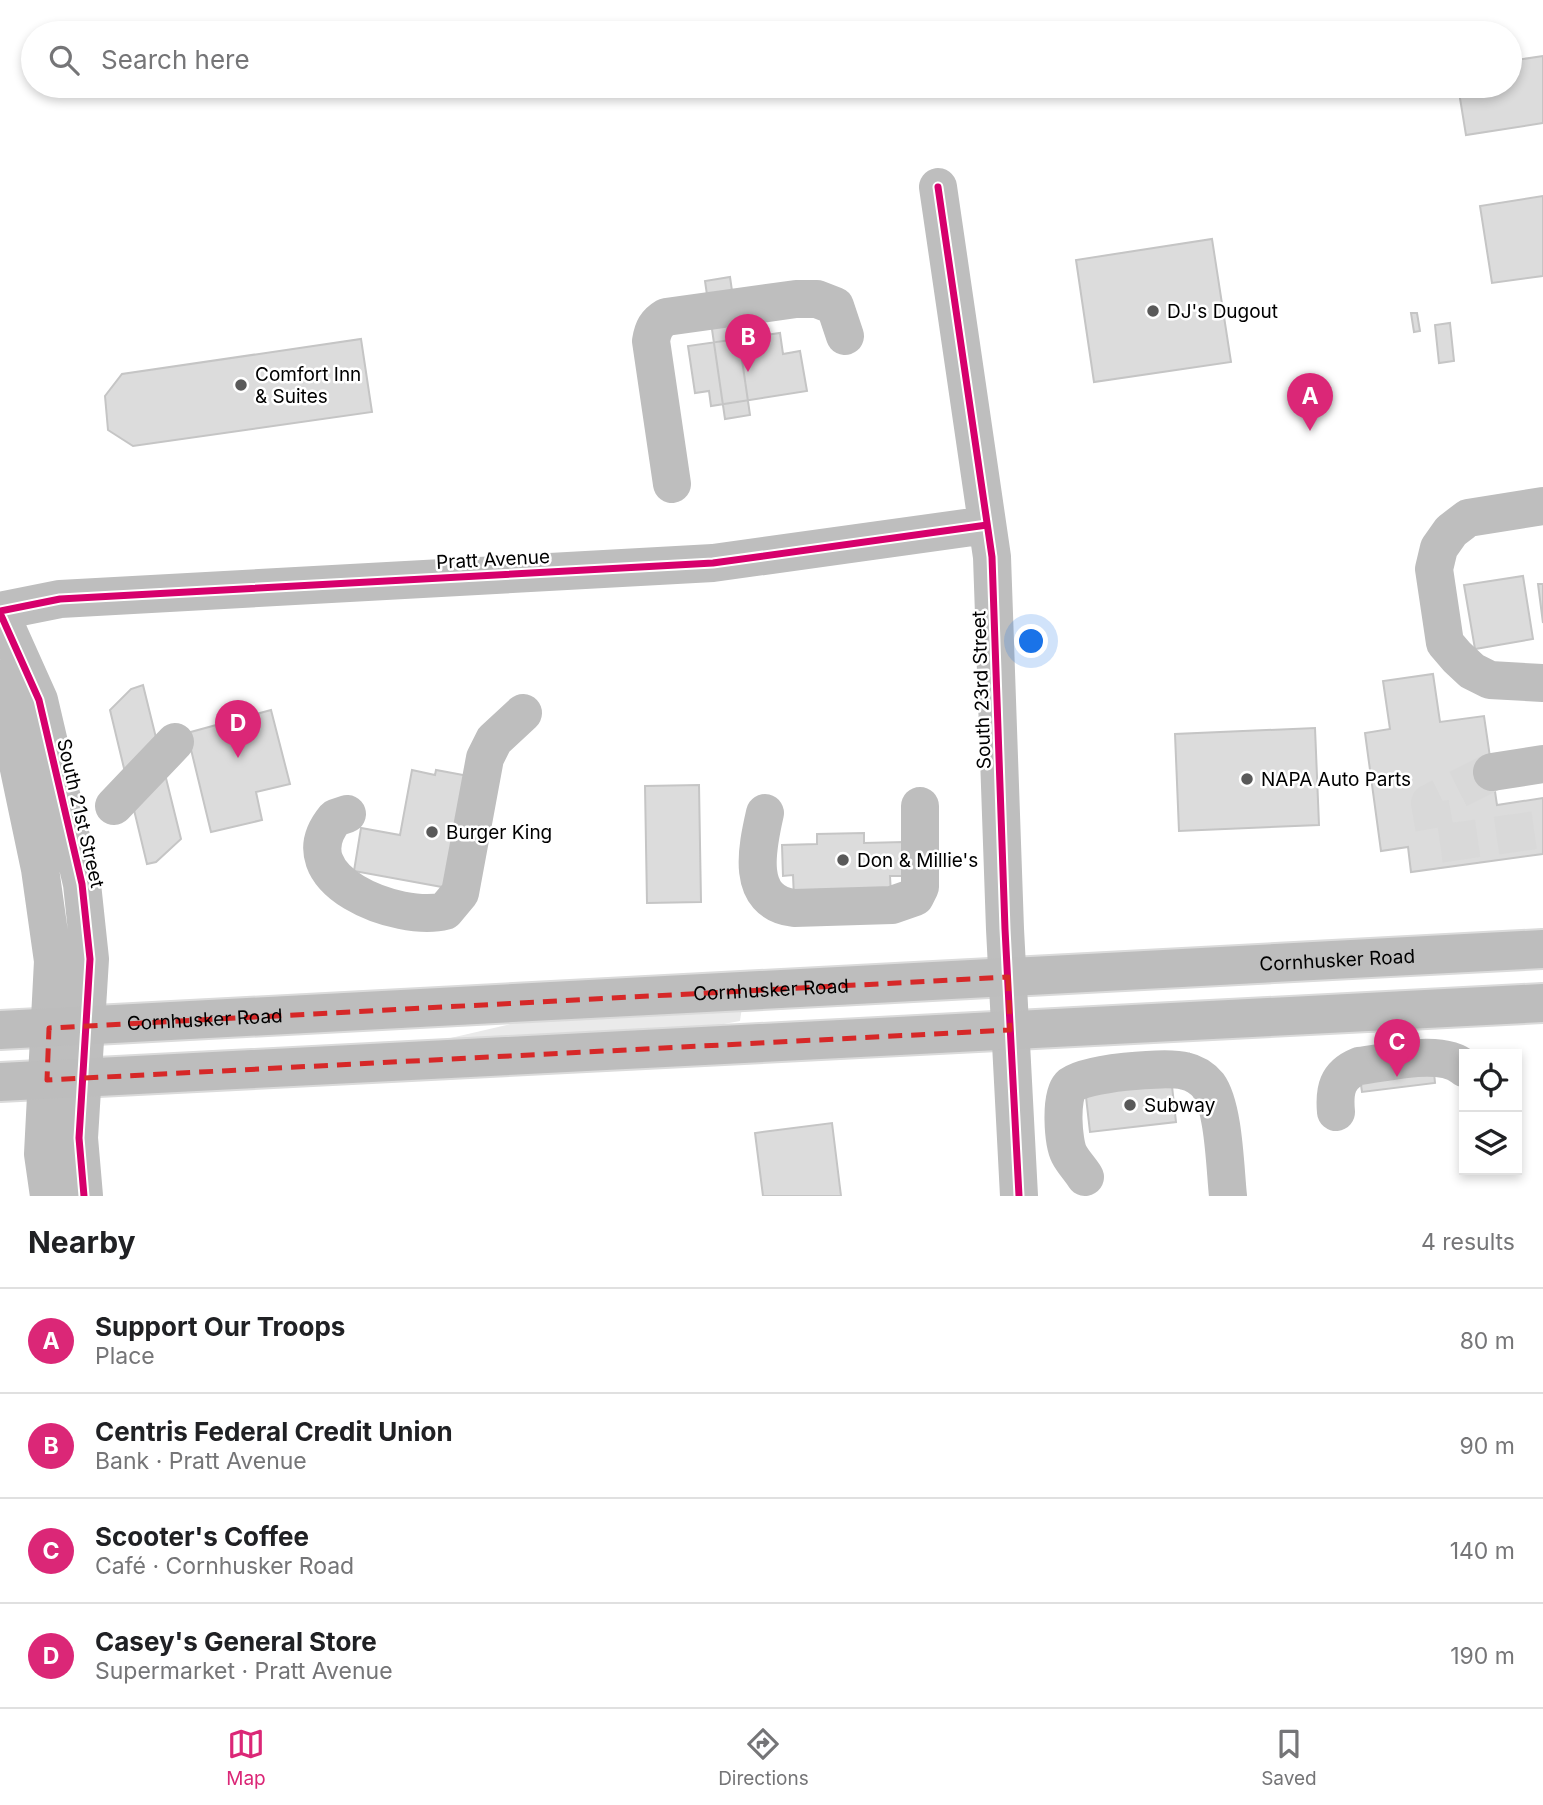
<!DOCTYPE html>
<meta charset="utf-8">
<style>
:root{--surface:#fff;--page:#f2f2f2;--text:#202124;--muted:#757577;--line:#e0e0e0;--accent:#db2777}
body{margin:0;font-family:Inter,sans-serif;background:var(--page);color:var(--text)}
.controls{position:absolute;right:21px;bottom:21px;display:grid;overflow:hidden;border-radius:0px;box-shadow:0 4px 10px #0003}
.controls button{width:63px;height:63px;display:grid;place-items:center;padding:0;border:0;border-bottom:2px solid var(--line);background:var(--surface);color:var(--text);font:35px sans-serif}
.you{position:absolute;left:1032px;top:642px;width:24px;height:24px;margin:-18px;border:5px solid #fff;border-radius:50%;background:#1a73e8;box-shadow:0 0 0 10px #1a73e833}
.badge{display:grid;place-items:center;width:46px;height:46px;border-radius:50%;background:var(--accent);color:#fff;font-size:23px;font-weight:700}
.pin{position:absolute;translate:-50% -58px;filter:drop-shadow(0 2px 4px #0008)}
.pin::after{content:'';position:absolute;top:37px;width:24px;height:21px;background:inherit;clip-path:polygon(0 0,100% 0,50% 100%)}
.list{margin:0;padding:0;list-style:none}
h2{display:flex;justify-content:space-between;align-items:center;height:91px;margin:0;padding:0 28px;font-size:30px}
h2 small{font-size:23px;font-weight:400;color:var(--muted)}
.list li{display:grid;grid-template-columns:46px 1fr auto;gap:21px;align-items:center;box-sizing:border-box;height:105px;padding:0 28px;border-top:2px solid var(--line)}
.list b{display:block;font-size:26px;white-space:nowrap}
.list p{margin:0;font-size:23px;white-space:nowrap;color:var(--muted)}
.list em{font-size:23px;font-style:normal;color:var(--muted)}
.icon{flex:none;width:38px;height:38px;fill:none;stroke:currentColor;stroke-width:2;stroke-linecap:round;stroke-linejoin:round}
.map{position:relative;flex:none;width:1543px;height:1196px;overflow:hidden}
.search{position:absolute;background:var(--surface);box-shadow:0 4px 10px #0003;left:21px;right:21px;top:21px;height:77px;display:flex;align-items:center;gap:18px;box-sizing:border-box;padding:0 24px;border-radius:38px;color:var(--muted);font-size:26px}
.sheet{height:511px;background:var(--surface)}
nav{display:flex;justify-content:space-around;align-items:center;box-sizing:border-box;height:98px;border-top:2px solid var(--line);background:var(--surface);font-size:19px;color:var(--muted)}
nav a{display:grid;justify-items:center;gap:4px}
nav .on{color:var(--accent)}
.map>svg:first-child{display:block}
.green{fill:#eaeaea}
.building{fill:#dcdcdc;stroke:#c5c5c5;stroke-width:2}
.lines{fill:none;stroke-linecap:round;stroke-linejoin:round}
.minor-tunnel{stroke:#d9d9d9;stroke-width:38;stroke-dasharray:38 19;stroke-linecap:butt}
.major-casing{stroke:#dbdbdb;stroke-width:42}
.minor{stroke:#bebebe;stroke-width:38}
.major{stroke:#bdbdbd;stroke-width:38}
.cycleway-casing{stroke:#fff;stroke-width:11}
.cycleway{stroke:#d6006c;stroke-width:7}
.marked{fill:none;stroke:#d62828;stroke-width:5;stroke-dasharray:14 9;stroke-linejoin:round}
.poi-dot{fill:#595959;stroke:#fff;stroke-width:2.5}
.labels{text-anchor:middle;stroke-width:5;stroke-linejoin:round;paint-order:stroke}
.poi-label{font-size:19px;fill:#000;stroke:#fff;text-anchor:start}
.street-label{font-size:19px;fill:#000;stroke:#fff}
</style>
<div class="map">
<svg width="1543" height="1196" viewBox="0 0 1543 1196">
<rect width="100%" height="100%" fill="#fff"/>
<path class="green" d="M742,1007L740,1021L685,1031L442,1040L532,1019Z"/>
<path class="building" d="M1543,56V123L1466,135L1458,86H1510V61Z
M1543,196V276L1492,283L1480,206Z
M1212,239L1231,362L1094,382L1076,260Z
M730,277L750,415L725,419L705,281Z
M1411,313H1417L1420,331L1414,332Z
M1450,323L1454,361L1439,363L1435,325Z
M780,333L783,354L800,351L807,391L711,406L709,391L695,393L688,346Z
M361,339L372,412L133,446L108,430L105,396L122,374Z
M1523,576L1533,639L1475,649L1464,585Z
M1538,584H1543V623Z
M1433,674L1440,722L1484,716L1497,805L1543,798V854L1411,872L1408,847L1381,851L1365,733L1390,729L1383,681Z
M143,685L181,839L156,862L147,864L110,710L131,689Z
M271,710L290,784L256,792L262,820L211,832L187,733Z
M1315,728L1319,825L1179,831L1175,734Z
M412,770L435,775L436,770L474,777L453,889L354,871L361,828L400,835Z
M699,785L701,902L647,903L645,786Z
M864,833V843L903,842L904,876H890L891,895L794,898L793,875L783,876L782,845L817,844V834Z
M1433,1062L1435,1083L1362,1092L1359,1071Z
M1171,1077L1176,1122L1090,1132L1085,1088Z
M832,1123L841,1196H763L755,1133Z"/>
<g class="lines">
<path class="minor-tunnel" d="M1492,772L1430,803L1437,844L1543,829"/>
<g class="major-casing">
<g id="major">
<path id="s1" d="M0,1030L1543,949"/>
<path d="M0,1082L1543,1003"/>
</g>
</g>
<path class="minor" d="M938,187L992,557L1005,929L1019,1196
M672,484L651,341C653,329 656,323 666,317L796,299H817L835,306L845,336
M1543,506L1468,518L1451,531L1439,548L1434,569L1445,643L1457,657L1472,671L1490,680L1543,683
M0,611L60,599L713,563L987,525
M0,613L39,700L82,884L90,959L79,1138L84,1196
M0,679L40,869L53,961L43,1154L49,1196
M1492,772L1543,764
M114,806L175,742
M765,813C757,848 745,902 794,908L892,905L915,897L920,887V806
M347,814L335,818C284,880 400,923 445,911L460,893L485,758L494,740L523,713
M1336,1112C1334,1090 1337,1075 1359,1066C1387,1063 1442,1048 1464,1068
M1085,1177C1080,1169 1073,1162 1069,1154C1063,1142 1060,1097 1070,1086C1082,1073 1167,1066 1185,1071C1194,1073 1202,1078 1208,1085C1224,1107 1225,1168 1228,1196"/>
<use href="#major" class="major"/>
<g class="cycleway-casing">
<path id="cycleway" d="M938,187L992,557L1005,929L1019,1196
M0,611L60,599L713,563L987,525
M0,613L39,700L82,884L90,959L79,1138L84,1196"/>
</g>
<use href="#cycleway" class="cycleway"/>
</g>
<path class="marked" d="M1008,977L1010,1030L47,1080L49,1028Z"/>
<g class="poi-dot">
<circle cx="1153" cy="311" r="7"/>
<circle cx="241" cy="385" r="7"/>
<circle cx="1247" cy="779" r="7"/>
<circle cx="432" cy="832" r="7"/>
<circle cx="843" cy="860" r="7"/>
<circle cx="1130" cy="1105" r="7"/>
</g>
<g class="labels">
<g class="poi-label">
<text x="1167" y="318">DJ's Dugout</text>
<text x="255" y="381">Comfort Inn<tspan x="255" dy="22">&amp; Suites</tspan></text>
<text x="1261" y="786">NAPA Auto Parts</text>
<text x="446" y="839">Burger King</text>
<text x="857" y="867">Don &amp; Millie's</text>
<text x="1144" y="1112">Subway</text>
</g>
<g class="street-label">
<text transform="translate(493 559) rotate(-3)" y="7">Pratt Avenue</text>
<text transform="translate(981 690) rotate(-92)" y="7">South 23rd Street</text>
<text transform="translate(81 813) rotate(77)" y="7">South 21st Street</text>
<text dy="7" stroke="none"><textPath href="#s1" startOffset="1339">Cornhusker Road</textPath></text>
<text dy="7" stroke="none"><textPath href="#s1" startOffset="772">Cornhusker Road</textPath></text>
<text dy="7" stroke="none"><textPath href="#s1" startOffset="205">Cornhusker Road</textPath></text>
</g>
</g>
</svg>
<div class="controls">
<button><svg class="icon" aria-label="locate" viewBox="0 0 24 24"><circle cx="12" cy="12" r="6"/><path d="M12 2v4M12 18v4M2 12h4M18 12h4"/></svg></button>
<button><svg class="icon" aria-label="layers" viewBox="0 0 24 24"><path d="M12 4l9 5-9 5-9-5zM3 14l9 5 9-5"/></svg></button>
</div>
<div class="you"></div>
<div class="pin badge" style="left:1310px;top:431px">A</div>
<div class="pin badge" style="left:748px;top:372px">B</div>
<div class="pin badge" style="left:1397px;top:1077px">C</div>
<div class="pin badge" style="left:238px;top:758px">D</div>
<div class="search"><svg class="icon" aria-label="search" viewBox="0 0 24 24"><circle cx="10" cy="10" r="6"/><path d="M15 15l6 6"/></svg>Search here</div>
</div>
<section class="sheet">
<h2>Nearby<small>4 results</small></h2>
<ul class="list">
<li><span class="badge">A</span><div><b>Support Our Troops</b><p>Place</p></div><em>80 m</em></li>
<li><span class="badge">B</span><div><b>Centris Federal Credit Union</b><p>Bank · Pratt Avenue</p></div><em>90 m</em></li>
<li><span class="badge">C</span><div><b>Scooter's Coffee</b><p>Café · Cornhusker Road</p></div><em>140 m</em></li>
<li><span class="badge">D</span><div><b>Casey's General Store</b><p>Supermarket · Pratt Avenue</p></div><em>190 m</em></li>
</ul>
</section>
<nav>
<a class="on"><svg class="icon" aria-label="map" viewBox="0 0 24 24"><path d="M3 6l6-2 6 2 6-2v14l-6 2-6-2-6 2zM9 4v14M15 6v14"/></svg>Map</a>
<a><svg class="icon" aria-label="directions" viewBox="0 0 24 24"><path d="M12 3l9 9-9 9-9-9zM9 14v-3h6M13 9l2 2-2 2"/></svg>Directions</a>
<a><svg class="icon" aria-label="saved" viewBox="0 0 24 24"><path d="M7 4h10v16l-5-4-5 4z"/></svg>Saved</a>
</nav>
